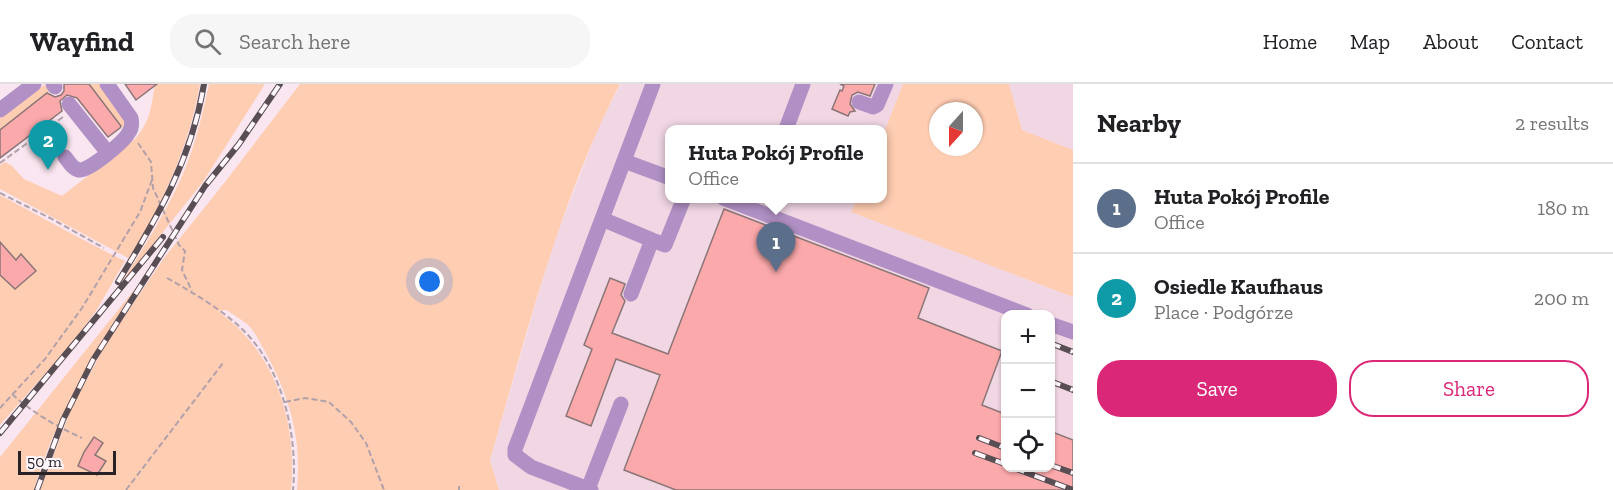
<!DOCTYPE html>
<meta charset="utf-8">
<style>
:root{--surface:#fff;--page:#f6f6f6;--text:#202124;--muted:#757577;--line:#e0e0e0;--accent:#db2777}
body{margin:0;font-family:"Zilla Slab",serif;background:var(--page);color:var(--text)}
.controls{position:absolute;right:18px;bottom:18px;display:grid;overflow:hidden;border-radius:12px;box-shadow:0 2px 4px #0004}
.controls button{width:54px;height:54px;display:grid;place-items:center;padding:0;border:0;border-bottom:2px solid var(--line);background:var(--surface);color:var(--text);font:30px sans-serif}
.compass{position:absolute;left:929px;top:18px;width:54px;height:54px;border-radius:50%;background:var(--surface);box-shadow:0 2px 4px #0004;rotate:201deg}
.scale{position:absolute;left:18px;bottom:15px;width:98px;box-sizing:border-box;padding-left:6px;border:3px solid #282125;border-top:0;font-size:16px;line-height:21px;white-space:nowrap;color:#282125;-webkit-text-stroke:4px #fff7fb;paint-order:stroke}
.you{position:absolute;left:430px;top:198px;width:21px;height:21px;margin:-15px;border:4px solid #fff;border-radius:50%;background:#1a73e8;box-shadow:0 0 0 9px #1a73e833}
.badge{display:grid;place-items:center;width:39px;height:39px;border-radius:50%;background:var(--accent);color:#fff;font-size:20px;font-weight:700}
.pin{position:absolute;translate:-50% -50px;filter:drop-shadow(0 2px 3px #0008)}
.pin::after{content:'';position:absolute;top:32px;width:21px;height:18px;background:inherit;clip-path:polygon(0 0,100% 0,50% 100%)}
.popup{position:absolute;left:665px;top:41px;width:222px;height:78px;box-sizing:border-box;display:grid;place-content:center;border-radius:12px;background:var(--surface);filter:drop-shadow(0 2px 4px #0005);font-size:20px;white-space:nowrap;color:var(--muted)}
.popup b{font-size:22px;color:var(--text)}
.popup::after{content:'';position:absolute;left:50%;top:100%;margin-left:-12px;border:12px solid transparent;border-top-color:var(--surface)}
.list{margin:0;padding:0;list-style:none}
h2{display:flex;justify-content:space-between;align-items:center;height:78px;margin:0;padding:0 24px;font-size:26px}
h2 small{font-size:20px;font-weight:400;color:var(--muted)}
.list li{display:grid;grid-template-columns:39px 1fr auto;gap:18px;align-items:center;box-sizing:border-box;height:90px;padding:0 24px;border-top:2px solid var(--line)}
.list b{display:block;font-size:22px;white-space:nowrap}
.list p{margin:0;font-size:20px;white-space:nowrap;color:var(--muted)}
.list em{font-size:20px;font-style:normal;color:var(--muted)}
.actions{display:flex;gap:12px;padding:18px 24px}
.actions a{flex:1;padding:14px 0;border:2px solid var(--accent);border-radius:24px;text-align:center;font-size:21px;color:var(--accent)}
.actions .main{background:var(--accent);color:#fff}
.icon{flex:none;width:33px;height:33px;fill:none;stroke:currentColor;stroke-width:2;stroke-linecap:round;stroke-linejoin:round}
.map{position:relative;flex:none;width:1073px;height:406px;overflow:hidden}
header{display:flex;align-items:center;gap:36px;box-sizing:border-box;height:84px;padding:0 30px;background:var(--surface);border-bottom:2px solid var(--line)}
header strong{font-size:28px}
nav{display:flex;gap:33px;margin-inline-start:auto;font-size:21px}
.search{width:420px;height:54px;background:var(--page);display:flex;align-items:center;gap:15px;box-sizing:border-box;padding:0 21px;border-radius:24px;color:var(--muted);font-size:22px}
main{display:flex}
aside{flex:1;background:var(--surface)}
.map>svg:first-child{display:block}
.built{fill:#f1d6e4;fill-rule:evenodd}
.green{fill:#ffcdb2;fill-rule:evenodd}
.building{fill:#fca9ab;stroke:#8b7677;stroke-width:1.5}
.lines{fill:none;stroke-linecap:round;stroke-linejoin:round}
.path{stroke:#b1a1a9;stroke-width:2;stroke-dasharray:6 3;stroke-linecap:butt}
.minor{stroke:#b190c5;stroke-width:15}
.rail-casing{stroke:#584e54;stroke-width:6}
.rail{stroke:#fff7fb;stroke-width:4;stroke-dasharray:11;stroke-linecap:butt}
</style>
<header>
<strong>Wayfind</strong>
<div class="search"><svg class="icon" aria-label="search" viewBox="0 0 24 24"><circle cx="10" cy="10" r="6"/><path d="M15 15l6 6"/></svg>Search here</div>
<nav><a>Home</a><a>Map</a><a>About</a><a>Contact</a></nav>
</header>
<main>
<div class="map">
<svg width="1073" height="406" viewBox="0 0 1073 406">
<rect width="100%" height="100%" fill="#fae6f0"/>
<path class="built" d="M621,0H903L883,51L882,45H670V114L857,115L852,128L1073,213V406H499L490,376L552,163L601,37ZM1005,231H1050V384H1005Z
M1009,0H1073V66L1022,46Z"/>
<path class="green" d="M89,0H100L123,29L125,43H121Z
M155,0H200C189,65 162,118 130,175L0,105V81L5,78L12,82L24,95L62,112L135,55C151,36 151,23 155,0Z
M209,0H265L203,98L119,203C142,165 168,127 185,85C196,58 203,29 209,0Z
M300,0H620C559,118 527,249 490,376L499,406H297C302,355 290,314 266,269C261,261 256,249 249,242C243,236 233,231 227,226L218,227C227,234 236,241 243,249C283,292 296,349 291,406H40L72,323L107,258L164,174L225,98Z
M903,0H1009L1022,46L1073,66V213L851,128L857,115L882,114L883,51ZM938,27H974V63H938Z
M44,1L51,6L0,46V34Z
M0,111C42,133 83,157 125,177L96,227L73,258L0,341Z
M139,200C97,265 56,330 34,406H0V373Z"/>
<path class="building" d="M64,0H89L121,42L120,44L108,53L77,14L67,11L60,17L62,27L0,74V46L47,9L55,13L61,11L64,7Z
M125,0H157L136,16Z
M840,0H875L870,12L858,8L852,11L850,20L855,27L850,28L848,32L832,25L840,6L842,7L844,2Z
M724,125L929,204L918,234L1002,267L982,321L1005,330V384H1050V347L1073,356V406H676L624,386L660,291L616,275L591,342L566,332L592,265L584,261L610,194L625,200L621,211L625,217L612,249L668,270Z
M0,158L16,176L21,170L36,187L15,205L0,191Z
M94,353L103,359L95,371L106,377L97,391L78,382L84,368Z"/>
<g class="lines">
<path class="path" d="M138,59L151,78L153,104L179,161L185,167L182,186L192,207
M0,79L63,33
M0,109L50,134L104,164
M167,194C193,209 220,224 242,245C283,284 298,352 293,406
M12,310C33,329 56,342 82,354
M285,318L305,314L329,318L351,338L366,359L384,406
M0,324L45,275L82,224L140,128L152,96
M459,402V406
M126,406L223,279"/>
<path class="minor" d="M53,0L55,3
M859,18L873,23L877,21L886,0
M69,20L108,69
M0,26L34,0
M786,45L803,0
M65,73C69,78 73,85 79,86C88,88 125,57 129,48C132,44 132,39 131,34L107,0
M624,77L670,94
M723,114L1027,231
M602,135L652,156L631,210
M652,156L665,161L684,114
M1050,240L1073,248
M588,405L621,320
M591,406L531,383L515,371V365L653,0"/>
<g class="rail-casing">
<path id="rail" d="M118,198C158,132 191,77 204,0
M1050,259L1073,268
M1050,297L1073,306
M0,349L163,153
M979,354L1005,364
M975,369L1005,380
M1050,381L1073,389
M1014,384L1073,406
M37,406L63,336L93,276L205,102L239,60L280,0"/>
</g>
<use href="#rail" class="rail"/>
</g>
</svg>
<div class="controls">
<button>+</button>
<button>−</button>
<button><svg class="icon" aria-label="locate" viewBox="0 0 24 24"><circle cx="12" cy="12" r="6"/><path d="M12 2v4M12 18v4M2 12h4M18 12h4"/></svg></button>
</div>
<svg class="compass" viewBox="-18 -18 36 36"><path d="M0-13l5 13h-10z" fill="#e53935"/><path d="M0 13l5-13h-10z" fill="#757577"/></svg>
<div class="scale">50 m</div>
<div class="you"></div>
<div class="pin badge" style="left:776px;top:188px;background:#5c6f8a">1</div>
<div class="popup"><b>Huta Pokój Profile</b>Office</div>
<div class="pin badge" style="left:48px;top:86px;background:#0f9aa8">2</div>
</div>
<aside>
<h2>Nearby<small>2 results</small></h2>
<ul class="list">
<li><span class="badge" style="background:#5c6f8a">1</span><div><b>Huta Pokój Profile</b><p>Office</p></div><em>180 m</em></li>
<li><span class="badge" style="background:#0f9aa8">2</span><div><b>Osiedle Kaufhaus</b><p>Place · Podgórze</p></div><em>200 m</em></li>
</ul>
<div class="actions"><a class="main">Save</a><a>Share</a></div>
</aside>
</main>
